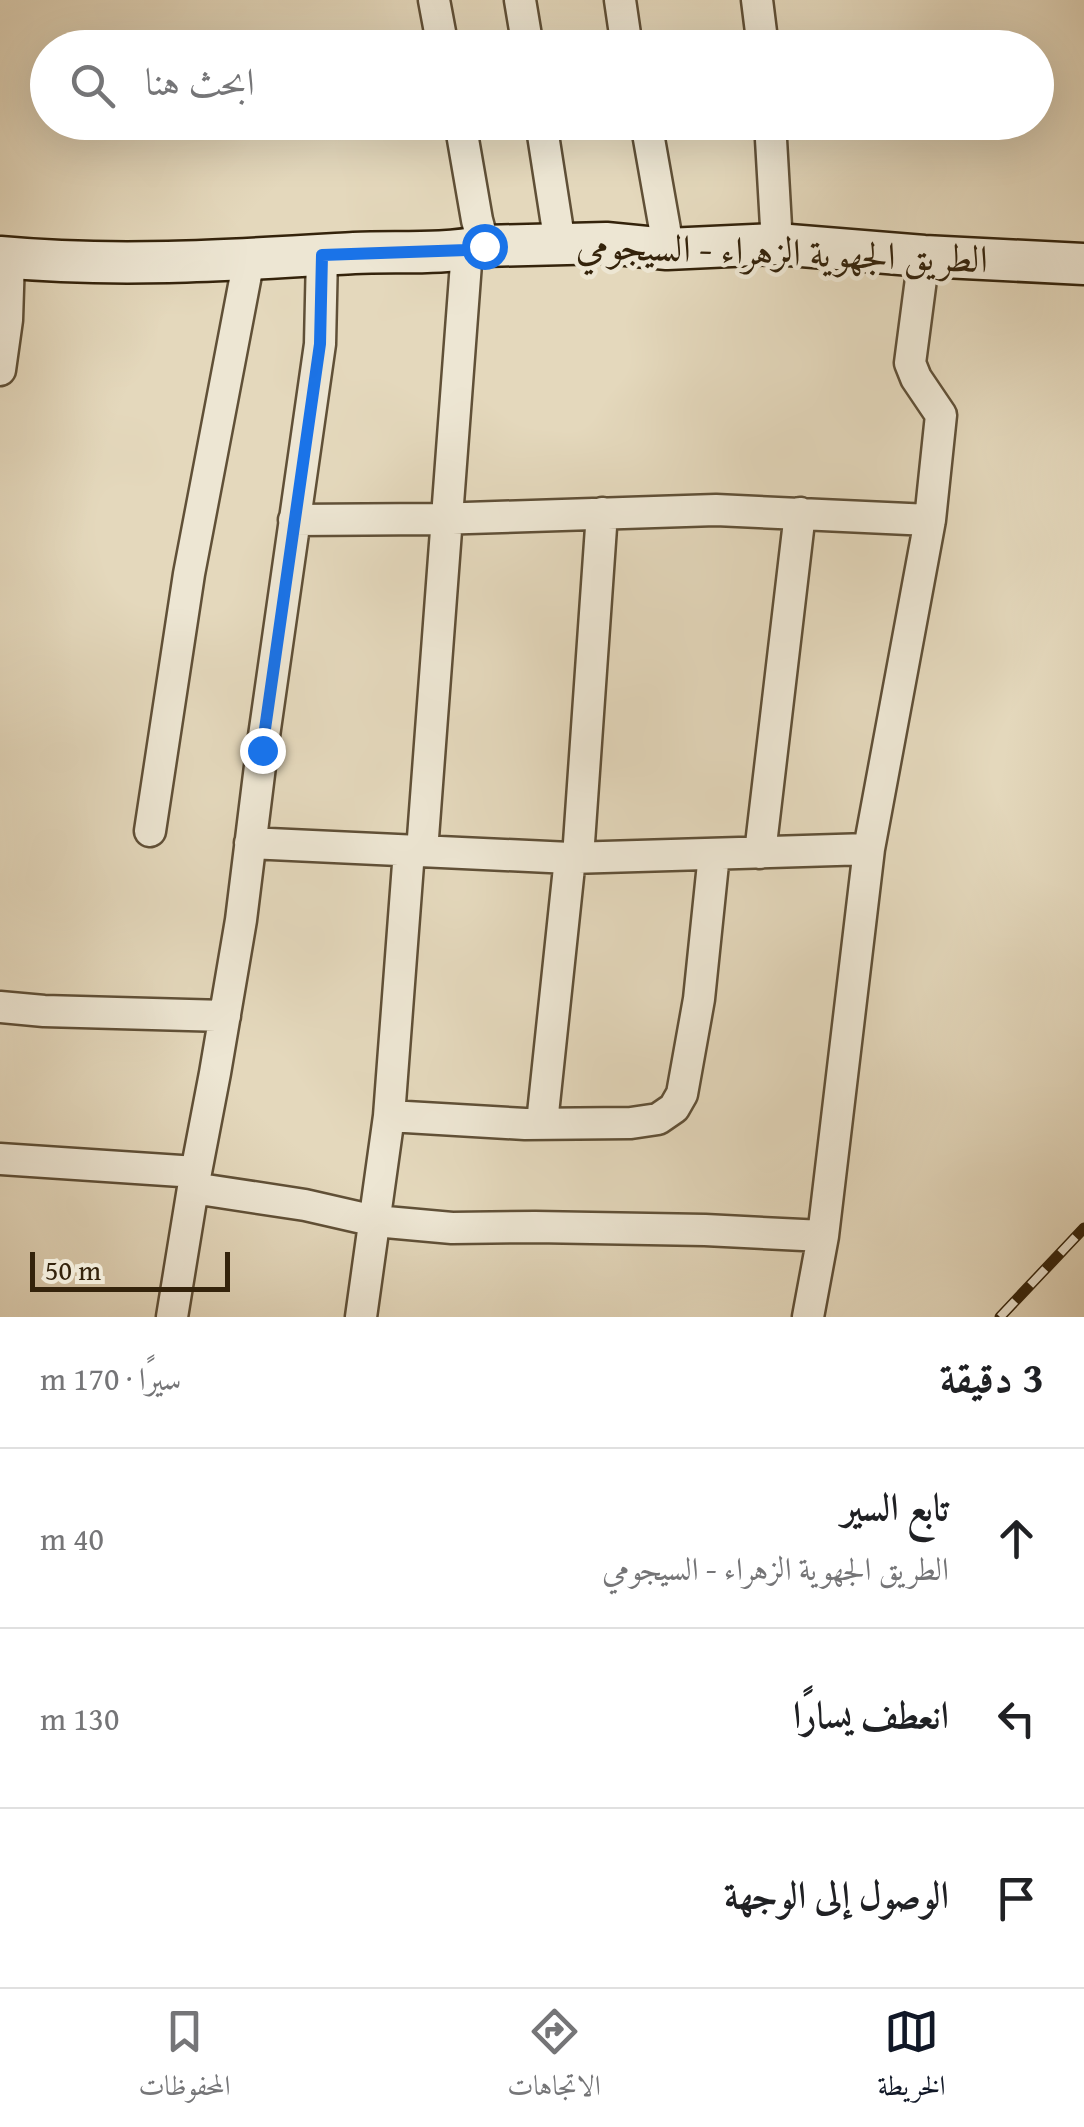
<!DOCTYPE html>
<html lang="ar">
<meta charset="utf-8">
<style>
:root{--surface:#fff;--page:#f6f6f6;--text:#202124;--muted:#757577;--line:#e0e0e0;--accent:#111827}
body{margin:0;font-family:"Gentium Book Plus",Amiri,serif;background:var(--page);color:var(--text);direction:rtl}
.scale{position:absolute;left:30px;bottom:25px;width:200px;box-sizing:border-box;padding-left:10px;border:5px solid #34230b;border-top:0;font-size:28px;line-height:35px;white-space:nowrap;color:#34230b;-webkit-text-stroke:8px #ede6d3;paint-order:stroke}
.stop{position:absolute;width:30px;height:30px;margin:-22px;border:8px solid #1a73e8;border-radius:50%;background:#fff}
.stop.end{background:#1a73e8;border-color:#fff;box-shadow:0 2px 10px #0008}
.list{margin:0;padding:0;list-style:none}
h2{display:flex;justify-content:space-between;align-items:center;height:130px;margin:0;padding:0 40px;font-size:42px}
h2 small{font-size:32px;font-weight:400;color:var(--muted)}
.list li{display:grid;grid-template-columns:65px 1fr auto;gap:30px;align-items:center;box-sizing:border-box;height:180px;padding:0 40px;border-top:2px solid var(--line)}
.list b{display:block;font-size:38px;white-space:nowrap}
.list p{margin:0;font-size:32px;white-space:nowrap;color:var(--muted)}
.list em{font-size:32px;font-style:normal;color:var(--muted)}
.icon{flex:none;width:55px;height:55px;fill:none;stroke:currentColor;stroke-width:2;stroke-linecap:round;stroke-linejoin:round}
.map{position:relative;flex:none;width:1084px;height:1317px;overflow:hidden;direction:ltr}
.search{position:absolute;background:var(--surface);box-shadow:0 10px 40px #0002;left:30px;right:30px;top:30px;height:110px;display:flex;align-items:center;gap:25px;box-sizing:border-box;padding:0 35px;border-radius:55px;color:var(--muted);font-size:38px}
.sheet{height:670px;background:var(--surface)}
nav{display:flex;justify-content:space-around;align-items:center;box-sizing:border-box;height:140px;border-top:2px solid var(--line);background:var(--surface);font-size:28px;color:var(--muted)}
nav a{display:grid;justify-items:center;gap:5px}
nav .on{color:var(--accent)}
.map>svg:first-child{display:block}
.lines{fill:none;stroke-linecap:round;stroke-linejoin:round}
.minor-casing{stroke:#605037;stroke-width:35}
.secondary-casing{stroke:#34230b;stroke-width:45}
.minor{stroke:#ede6d3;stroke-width:30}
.secondary{stroke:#ede6d3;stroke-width:40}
.rail-casing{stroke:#34230b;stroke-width:11}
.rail{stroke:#ede6d3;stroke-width:8;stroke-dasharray:22;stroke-linecap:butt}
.route{stroke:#1a73e8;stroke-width:12}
.labels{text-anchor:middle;stroke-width:9;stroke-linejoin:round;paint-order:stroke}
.street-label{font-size:38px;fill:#34230b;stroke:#ede6d3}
</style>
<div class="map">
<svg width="1084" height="1317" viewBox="0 0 1084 1317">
<rect width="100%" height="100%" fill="#e4d8bc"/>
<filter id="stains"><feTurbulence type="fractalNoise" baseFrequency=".002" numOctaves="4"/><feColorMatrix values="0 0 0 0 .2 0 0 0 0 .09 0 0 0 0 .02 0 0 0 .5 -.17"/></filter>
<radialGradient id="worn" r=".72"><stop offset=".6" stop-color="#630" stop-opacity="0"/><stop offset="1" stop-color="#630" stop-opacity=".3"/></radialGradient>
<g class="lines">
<g class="minor-casing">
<path id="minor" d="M434,0L443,48
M520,0L528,48
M620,0L627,48
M757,0L763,48
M460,122L477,220L484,246
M541,122L560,244
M646,122L666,235L667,249
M770,122L777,244
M0,370L7,320L9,258
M294,520L436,519L716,510L930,520
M150,831L189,574L249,259
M250,843L570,858L869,849
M422,851L467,250
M760,853L800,513
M578,857L602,513
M0,1007L44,1011L225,1016
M389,1116L525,1124L631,1123L658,1119L674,1108L682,1094L699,999L714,854
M542,1123L570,858
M0,1159L196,1172
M193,1188L305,1205L375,1221L452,1228L535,1227L705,1230L823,1236
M172,1317L193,1188L215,1073L241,920L262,750L320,344L322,255
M361,1317L389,1116L409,851
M808,1317L823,1236L869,849L930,520L941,415L916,378L910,363L924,256"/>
</g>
<g class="secondary-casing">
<path id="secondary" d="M0,257C118,268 236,260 354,253C397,251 442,255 484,246L606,243L667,249L777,244L924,256L1084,264"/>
</g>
<use href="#minor" class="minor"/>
<use href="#secondary" class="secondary"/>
<g class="rail-casing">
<path id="rail" d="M1000,1317L1084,1228"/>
</g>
<use href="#rail" class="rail"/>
</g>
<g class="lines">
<path class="route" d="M262,750L320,344L322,255L467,250L484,246"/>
</g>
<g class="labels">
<g class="street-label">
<text transform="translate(782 252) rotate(2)" y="13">الطريق الجهوية الزهراء - السيجومي</text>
</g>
</g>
<rect width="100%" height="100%" filter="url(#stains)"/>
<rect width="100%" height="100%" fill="url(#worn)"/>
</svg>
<div class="scale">50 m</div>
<div class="stop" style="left:484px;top:246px"></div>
<div class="stop end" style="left:262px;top:750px"></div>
<div class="search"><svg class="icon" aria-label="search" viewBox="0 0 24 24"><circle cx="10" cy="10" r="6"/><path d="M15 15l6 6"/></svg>ابحث هنا</div>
</div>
<section class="sheet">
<h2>3 دقيقة<small>سيرًا · 170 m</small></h2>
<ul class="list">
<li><svg class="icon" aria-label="ahead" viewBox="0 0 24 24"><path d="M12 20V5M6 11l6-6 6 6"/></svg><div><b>تابع السير</b><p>الطريق الجهوية الزهراء - السيجومي</p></div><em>40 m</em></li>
<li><svg class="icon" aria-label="left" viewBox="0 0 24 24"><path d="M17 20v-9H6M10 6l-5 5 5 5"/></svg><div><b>انعطف يسارًا</b></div><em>130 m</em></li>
<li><svg class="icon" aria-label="arrive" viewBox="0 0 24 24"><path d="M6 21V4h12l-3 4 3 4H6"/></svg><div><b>الوصول إلى الوجهة</b></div></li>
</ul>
</section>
<nav>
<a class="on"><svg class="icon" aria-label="map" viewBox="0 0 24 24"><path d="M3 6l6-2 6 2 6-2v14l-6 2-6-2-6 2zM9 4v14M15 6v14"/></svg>الخريطة</a>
<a><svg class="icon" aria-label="directions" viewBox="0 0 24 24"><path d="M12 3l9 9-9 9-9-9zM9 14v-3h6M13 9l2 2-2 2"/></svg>الاتجاهات</a>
<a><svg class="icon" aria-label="saved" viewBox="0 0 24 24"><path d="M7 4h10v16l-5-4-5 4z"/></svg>المحفوظات</a>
</nav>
